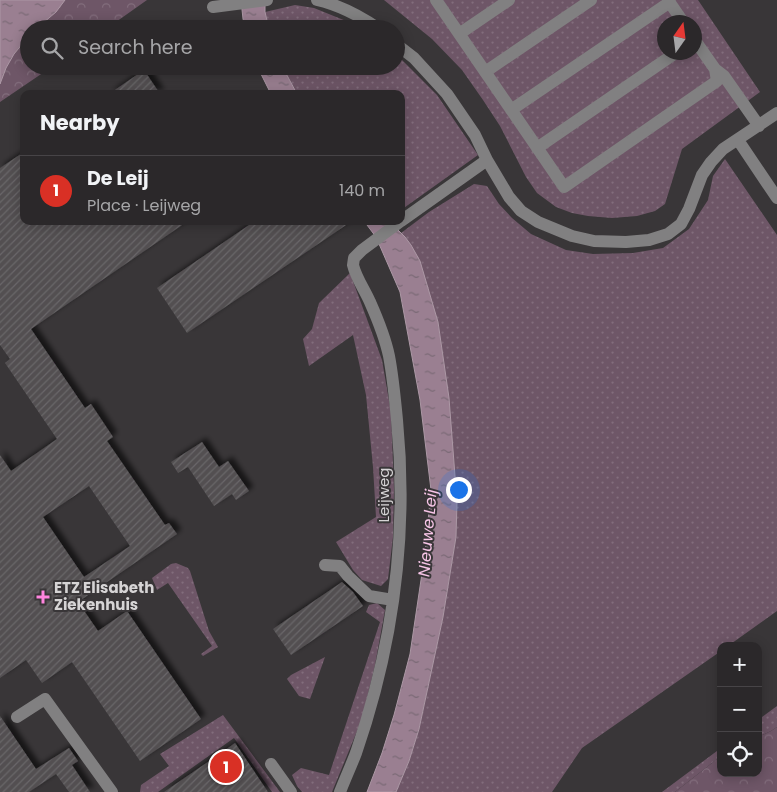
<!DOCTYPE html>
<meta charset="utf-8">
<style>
:root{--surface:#2b282a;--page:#333032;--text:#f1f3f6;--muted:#a6a6a8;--line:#474447;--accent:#d93025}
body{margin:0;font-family:Poppins,sans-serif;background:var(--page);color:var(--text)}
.controls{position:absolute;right:15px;bottom:15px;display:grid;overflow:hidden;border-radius:10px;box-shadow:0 2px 12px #0003}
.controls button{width:45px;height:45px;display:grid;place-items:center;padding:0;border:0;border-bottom:1px solid var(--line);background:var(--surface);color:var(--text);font:25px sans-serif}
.compass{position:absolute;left:657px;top:15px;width:45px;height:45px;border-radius:50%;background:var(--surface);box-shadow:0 2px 12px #0003;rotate:14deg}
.you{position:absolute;left:458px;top:489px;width:18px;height:18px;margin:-12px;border:4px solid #fff;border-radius:50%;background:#1a73e8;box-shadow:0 0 0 8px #1a73e833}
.badge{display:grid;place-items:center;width:32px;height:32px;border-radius:50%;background:var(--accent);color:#fff;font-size:16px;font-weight:700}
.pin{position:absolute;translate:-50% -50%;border:2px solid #fff;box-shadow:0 1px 5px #0006}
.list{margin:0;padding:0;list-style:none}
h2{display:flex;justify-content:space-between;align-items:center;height:65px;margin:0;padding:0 20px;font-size:21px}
h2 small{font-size:16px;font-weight:400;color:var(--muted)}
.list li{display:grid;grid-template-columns:32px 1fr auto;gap:15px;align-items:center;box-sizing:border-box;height:70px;padding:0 20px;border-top:1px solid var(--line)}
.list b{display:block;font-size:19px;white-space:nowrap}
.list p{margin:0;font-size:16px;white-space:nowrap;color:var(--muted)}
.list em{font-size:16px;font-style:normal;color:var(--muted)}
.icon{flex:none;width:28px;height:28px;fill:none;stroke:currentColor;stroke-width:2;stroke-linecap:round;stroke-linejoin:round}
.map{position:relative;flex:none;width:777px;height:792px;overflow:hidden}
.search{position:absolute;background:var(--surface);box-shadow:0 2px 12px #0003;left:20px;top:20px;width:385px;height:55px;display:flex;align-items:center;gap:12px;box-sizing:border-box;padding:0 18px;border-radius:28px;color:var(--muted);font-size:19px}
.panel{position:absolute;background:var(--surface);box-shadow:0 2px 12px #0003;left:20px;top:90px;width:385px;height:135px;border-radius:10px}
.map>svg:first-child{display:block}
.grass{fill:url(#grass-dots);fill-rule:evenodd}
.forest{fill:url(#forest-crowns)}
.water{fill:url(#water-ripples);stroke:#ac98a5}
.building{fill:url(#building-hatch);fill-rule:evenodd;filter:url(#shadow)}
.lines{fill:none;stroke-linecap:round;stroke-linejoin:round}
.minor{stroke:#818081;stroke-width:12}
.poi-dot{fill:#ff85de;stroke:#393638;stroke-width:2}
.labels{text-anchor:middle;stroke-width:4;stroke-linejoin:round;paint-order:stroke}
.street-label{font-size:15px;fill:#d6d4d5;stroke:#393638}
.poi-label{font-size:15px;font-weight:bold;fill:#d6d4d5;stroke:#393638;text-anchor:start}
.water-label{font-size:16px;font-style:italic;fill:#f8c6e8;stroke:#393638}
</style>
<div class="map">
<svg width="777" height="792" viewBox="0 0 777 792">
<defs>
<pattern id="grass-dots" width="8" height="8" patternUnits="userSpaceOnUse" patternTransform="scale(1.25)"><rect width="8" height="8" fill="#6e5667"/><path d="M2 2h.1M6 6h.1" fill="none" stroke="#826d7c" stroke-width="1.8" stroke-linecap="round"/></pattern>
<pattern id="forest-crowns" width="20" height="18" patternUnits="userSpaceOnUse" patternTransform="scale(1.25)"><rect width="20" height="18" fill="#6e5667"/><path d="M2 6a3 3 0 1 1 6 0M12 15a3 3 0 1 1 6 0" fill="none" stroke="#826d7c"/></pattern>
<pattern id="water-ripples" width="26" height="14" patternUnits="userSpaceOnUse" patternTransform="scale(1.25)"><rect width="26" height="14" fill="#9a7f91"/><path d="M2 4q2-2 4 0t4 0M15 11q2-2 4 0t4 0" fill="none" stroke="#7a6975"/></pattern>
<pattern id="building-hatch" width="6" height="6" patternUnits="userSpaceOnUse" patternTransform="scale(1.25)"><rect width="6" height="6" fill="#524f51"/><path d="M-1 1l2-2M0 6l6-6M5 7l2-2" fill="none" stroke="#6a6769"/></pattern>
<filter id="shadow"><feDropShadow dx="4.5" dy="-4.5" stdDeviation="2.5" flood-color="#0009"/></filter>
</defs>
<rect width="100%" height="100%" fill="#393638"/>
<path class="grass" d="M384,0H698L760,92L682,149L665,204L655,211L637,216L612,218L588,216L572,213L556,207L537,193L526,177L500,126L483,100L462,70L432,39ZM664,22H694V52H664Z
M295,5L314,8L356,25L362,29H269L265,12Z
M396,54L437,95L478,155L401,210V94H297L282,66H396Z
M725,159L777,235V611L728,646H721V651L582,748L552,792H396L409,761L419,729L443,617L456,537L457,502L443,358L438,322L405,237L401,233L429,212L474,184L487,186L499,204L512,218L531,234L566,250L593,254L633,253L663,248L689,229L708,200L713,176Z
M350,273L382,360L391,412L394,489L393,537L388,579L381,586L362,580L353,570L336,542L376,517L373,467L366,395L353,335L309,366L303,339L312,329L319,303Z
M176,563L188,568L190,571L209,631L218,647L203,656L201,654L212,646L168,583L157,590L152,578L171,564Z
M377,603L385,610L375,665L362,719L332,792H302L297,786L292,775L301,768L329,775L380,622L366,612L369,605Z
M325,657L310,699L299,696L287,679L291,675Z
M777,706V727L771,731L758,737V720Z
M223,715L280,792H272L234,738L158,792H140L141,785L169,766L160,754Z
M721,748V756L675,792H662Z"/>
<path class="forest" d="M0,0H147L106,29H29V66H53L0,102Z
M777,727V792H675L721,756V773H758V737L771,731Z"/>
<path class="water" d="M0,0H65L56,12L36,29H29V36L14,54L6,68L0,84Z
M241,0H265V12L269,29H246L243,19Z
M257,66H282L297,94H271Z
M364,221H389L405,237L411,245L420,261L438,322L449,398L457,502L456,537L443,617L419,729L409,761L396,792H367L382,753L394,715L410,654L425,553L431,490L420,400L400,292L376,237Z"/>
<path class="building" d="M144,70L160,94H109Z
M24,152V221H188L31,329L85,408L91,404L113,437L107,441L165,525L169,523L177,534L78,602L98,631L127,611L201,719L140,761L72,662L42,683L26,660L0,678V455L11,471L57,439L5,363L10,359L0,345V168ZM89,486L130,546L84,577L43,517Z
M255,221H352L187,333L157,288Z
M202,442L219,467L228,461L249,491L236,500L232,494L214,506L188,467L178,473L171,462Z
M342,582L353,592L363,606L291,655L273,629Z
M0,716L36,769L69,748L78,761L72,765L90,792H69L56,774L29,792H0Z
M235,743L268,792H164L224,751Z"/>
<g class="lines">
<path class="minor" d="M317,0C339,5 360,16 379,29
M436,0L564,187L717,81L715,69
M668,0L683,22
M213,7L267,0
M459,34L509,0
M694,39L715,69L724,76L759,126
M396,44L414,58L447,94L475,135L487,160L509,197L521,211L538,222L572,236L594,241L626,242L649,240L668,234L681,224L689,209L702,175L711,162L723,149L777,113
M485,72L591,0
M511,110L670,2
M738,140L777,198
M537,148L677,52
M401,221L487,160
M325,565L340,566L348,576L369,596L393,600
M17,717L45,699L112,792
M271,764L291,792
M340,792C345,779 351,766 356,753C393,646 408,533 397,420C395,399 393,377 389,356C385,337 378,320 370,302C365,290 356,278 353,265L354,258L362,250L401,221"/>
</g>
<path class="poi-dot" d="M40.5 589.5h5v5h5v5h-5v5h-5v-5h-5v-5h5z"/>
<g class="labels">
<g class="street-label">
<text transform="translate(384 495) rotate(-90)" y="5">Leijweg</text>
</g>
<g class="poi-label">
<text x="54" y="593">ETZ Elisabeth<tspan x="54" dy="17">Ziekenhuis</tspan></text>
</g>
<g class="water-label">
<text transform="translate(427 533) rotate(-85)" y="6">Nieuwe Leij</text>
</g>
</g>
</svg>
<div class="controls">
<button>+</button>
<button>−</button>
<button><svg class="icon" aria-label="locate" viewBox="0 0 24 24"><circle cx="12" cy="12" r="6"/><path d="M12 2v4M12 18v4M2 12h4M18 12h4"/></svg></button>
</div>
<svg class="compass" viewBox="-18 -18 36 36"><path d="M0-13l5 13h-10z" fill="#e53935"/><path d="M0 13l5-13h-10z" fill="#a6a6a8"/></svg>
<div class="you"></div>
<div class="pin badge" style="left:226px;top:767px">1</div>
<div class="search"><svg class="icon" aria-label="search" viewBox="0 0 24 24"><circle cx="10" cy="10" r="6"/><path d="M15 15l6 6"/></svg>Search here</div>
<section class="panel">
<h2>Nearby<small></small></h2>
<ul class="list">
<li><span class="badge">1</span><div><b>De Leij</b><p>Place · Leijweg</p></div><em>140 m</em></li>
</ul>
</section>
</div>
